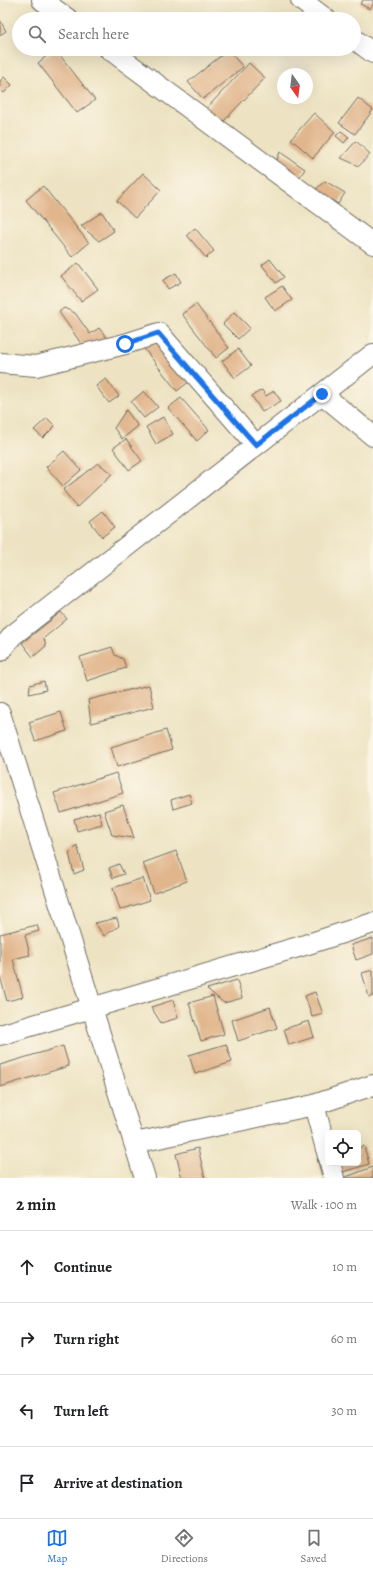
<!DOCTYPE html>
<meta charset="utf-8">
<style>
:root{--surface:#fff;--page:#f6f6f6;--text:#202124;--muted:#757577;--line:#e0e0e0;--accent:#1a73e8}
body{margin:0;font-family:Alegreya,serif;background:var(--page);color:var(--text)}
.controls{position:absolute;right:12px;bottom:12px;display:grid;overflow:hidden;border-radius:6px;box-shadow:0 4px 16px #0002}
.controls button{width:36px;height:36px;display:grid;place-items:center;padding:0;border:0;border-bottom:1px solid var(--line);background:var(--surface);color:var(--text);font:20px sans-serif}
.compass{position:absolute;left:277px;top:68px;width:36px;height:36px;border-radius:50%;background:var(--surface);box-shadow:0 4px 16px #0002;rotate:166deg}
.stop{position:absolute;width:12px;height:12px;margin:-9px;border:3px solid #1a73e8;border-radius:50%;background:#fff}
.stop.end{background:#1a73e8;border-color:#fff;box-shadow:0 1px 4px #0008}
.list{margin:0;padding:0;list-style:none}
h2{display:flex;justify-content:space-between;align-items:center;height:52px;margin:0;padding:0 16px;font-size:17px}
h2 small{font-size:13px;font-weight:400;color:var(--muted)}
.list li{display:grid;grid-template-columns:26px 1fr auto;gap:12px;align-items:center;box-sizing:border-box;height:72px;padding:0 16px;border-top:1px solid var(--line)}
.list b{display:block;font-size:15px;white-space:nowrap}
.list em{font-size:13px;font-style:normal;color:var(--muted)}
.icon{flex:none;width:22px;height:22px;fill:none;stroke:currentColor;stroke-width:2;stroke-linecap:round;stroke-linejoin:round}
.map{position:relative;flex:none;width:373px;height:1178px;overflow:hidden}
.search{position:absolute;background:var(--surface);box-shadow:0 4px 16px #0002;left:12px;right:12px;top:12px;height:44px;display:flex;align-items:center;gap:10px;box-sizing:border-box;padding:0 14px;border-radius:22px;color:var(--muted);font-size:15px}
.sheet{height:340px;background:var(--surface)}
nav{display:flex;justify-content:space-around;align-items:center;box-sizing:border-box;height:56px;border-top:1px solid var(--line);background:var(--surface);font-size:11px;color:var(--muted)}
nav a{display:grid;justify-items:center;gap:2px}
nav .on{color:var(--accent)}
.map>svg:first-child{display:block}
.building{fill:#e1b68d}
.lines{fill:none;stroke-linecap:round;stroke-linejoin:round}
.minor-casing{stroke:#6f6b60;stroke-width:22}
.minor{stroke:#fff;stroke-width:20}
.route{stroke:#1a73e8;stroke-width:5}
</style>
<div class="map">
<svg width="373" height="1178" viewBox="0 0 373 1178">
<rect width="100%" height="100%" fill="#fcf5e5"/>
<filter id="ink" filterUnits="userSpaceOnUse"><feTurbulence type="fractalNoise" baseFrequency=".025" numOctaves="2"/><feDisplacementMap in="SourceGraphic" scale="8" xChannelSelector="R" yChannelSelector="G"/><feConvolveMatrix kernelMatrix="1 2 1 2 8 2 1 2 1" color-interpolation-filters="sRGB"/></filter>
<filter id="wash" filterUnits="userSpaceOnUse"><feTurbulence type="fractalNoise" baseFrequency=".012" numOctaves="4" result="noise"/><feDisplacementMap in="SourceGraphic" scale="16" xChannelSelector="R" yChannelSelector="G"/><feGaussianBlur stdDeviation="0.9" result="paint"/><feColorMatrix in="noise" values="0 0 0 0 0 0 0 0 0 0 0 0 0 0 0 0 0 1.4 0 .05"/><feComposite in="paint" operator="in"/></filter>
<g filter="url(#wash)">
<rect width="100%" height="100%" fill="#ede3c3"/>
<g id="blocks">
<path class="building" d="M363,0H373V5L370,9L360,4Z
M0,20L6,31L0,35Z
M55,49L95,100L77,113L38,63Z
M228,50L243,67L203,99L188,82Z
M249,63L265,78L221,124L205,110Z
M4,77L12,85L4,93L0,89V81Z
M358,98L373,110L355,134L339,123Z
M314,113L335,132L313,158L291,139Z
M341,131L349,137L344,143L336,136Z
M356,141L370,154L359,166L341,158Z
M280,152L305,169L299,178L276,162Z
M143,173L161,190L135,218L117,201Z
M325,181L345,193L338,204L315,190Z
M43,186L89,243L72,257L26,200Z
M102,212L114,231L99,241L81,226Z
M195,228L214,251L206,258L187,235Z
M270,259L284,277L276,283L262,265Z
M78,263L98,289L81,301L61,276Z
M176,273L181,282L168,289L163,280Z
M282,286L292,300L275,311L265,297Z
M196,304L229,348L216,358L182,314Z
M64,308L75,313L90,334L99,328L107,338L87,352L59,312Z
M234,312L250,328L238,339L223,324Z
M158,328L195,377L177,391L139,342Z
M238,349L251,366L235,378L222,361Z
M106,379L119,396L109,403L96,386Z
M262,390L266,396L274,391L281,401L262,412L252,396Z
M144,391L158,407L144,418L131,402Z
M181,398L209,430L197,441L168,408Z
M126,410L138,426L122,439L114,428Z
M163,417L173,434L156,444L146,427Z
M47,418L55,426L43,438L34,430Z
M126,439L142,461L129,470L113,448Z
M64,451L81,470L63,486L46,467Z
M98,463L112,474L77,507L63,490Z
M103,511L115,527L102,537L90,521Z
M61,612L67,619L44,638L46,646L33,657L22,643Z
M112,647L115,655L123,659L126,668L87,681L80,657Z
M44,681L46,690L29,694L30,685Z
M149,685L154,707L91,723L88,700Z
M61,712L67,731L35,741L29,722Z
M166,730L172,750L117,767L111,747Z
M116,773L123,793L61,813L54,793Z
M189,794L192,803L173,809L171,800Z
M123,805L134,838L112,835L104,811Z
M99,812L102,824L77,831L74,819Z
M77,845L84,870L74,874L69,853Z
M176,851L187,881L154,893L143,863Z
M119,864L124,874L113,878L109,868Z
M143,878L150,900L120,910L113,888Z
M117,918L119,926L104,936L95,923Z
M37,925L39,931L25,935L30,955L13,959L23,997L7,1001L0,976V934Z
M373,938V954L356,960L351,945Z
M373,970V996L369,997L362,973Z
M237,980L242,998L224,1003L207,989Z
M315,992L323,1014L312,1017L305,996Z
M213,996L224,1034L201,1041L189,1003Z
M173,1000L178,1018L161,1023L151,1007Z
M270,1007L277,1028L238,1041L232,1020Z
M309,1021L314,1037L289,1045L284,1029Z
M226,1044L232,1062L195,1074L189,1055Z
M63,1046L69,1066L0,1087V1065Z
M364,1146L369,1164L323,1178L317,1159L328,1156V1163H358V1148Z
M198,1148L205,1178H182L176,1154Z
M373,1167V1178H343Z"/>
</g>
</g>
<g filter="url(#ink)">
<use href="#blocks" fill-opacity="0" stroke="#6f6b60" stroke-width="1"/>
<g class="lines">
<g class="minor-casing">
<path id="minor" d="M42,0L68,19
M301,0L326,19
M354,39L373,53
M109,49L373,244
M0,363L36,366L125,344L159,333L256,445
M322,394L373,436
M0,651L13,635L373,354
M0,713L145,1178
M0,1035L305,945L373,923
M314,1105L328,1156
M135,1143L314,1105L373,1085
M330,1163L334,1178"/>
</g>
<use href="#minor" class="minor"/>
</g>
</g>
<g class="lines" filter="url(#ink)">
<path class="route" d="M125,344L158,333L256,445L322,394"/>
</g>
</svg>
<div class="controls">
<button><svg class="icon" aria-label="locate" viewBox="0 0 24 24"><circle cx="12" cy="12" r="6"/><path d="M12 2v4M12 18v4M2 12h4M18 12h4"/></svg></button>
</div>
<svg class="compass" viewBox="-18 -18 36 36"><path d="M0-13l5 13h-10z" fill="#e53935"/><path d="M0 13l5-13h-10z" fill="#757577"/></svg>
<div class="stop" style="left:125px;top:344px"></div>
<div class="stop end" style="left:322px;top:394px"></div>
<div class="search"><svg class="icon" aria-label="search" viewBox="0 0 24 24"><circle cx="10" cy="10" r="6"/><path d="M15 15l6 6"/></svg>Search here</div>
</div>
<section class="sheet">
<h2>2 min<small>Walk · 100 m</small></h2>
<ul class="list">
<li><svg class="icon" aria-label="ahead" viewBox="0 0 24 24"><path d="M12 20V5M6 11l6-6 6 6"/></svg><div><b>Continue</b></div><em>10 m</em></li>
<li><svg class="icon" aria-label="right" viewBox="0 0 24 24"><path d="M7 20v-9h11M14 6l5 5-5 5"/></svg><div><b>Turn right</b></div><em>60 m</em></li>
<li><svg class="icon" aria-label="left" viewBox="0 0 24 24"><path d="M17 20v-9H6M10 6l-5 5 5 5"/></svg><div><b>Turn left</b></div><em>30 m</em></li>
<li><svg class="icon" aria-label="arrive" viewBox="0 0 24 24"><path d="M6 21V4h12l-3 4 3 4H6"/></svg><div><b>Arrive at destination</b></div></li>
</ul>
</section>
<nav>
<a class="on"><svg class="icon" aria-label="map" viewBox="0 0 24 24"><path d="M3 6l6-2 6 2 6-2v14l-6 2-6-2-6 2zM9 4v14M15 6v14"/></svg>Map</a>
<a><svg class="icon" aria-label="directions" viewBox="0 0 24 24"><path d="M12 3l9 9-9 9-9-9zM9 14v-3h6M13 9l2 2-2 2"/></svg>Directions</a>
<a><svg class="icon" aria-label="saved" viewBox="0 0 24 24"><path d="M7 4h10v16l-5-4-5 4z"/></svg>Saved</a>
</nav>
